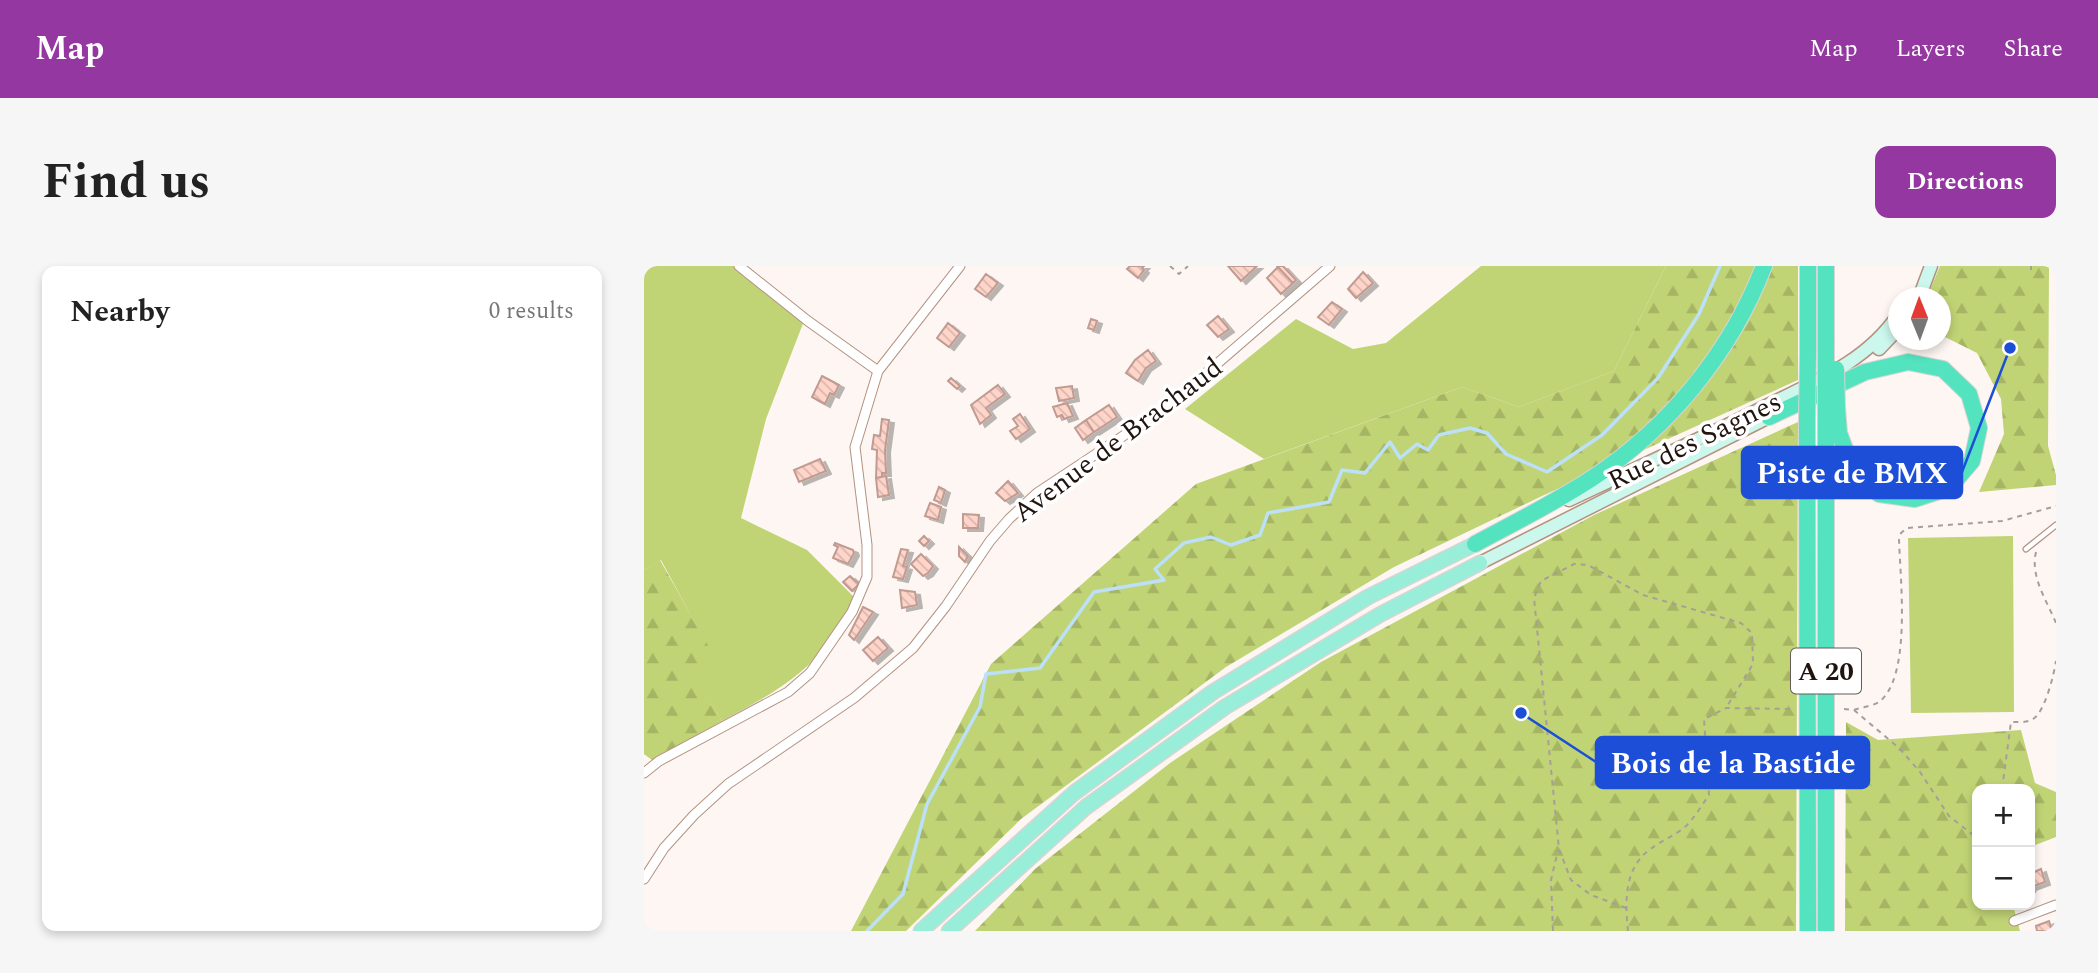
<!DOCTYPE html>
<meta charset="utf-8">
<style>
:root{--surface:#fff;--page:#f6f6f6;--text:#222;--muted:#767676;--line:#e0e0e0;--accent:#9437a1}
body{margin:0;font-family:Spectral,serif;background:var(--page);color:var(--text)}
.controls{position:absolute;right:21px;bottom:21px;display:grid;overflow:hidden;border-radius:14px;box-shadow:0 4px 10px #0003}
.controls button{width:63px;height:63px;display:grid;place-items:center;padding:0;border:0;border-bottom:2px solid var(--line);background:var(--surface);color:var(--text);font:35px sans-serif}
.compass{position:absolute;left:1244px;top:21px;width:63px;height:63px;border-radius:50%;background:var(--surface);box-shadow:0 4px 10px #0003;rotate:359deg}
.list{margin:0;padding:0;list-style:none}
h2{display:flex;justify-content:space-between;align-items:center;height:91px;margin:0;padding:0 28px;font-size:30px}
h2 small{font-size:23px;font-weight:400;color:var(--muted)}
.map{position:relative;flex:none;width:1412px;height:665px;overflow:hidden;border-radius:14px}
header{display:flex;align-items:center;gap:42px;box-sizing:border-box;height:98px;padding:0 35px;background:var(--accent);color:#fff}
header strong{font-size:33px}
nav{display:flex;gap:38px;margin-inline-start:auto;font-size:24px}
.intro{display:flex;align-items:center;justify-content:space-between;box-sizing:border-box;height:168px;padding:0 42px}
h1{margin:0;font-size:49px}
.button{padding:18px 32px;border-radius:14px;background:var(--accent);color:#fff;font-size:24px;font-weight:700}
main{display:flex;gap:42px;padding:0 42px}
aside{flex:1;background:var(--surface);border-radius:14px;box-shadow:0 4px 10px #0003}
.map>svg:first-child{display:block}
.green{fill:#c0d475}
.forest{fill:url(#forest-firs)}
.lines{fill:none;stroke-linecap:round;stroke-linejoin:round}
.stream{stroke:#bbe0f7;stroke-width:3.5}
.building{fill:url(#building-back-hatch);stroke:#c19b91;stroke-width:2;filter:url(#shadow)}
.lane-casing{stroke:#b49281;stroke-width:7}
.street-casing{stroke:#b49281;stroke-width:11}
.secondary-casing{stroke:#b49281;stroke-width:15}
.primary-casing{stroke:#d7d5d4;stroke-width:17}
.highway-casing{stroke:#d7d5d4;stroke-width:18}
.path{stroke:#a79e99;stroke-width:2;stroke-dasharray:5 5;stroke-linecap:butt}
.lane{stroke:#fff;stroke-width:4.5}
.street{stroke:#fff;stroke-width:9}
.secondary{stroke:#cbf7ec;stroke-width:12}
.primary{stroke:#98eed8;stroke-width:14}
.highway{stroke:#53e3be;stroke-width:16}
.highway-bridge-casing{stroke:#d7d5d4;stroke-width:18;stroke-linecap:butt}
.highway-bridge{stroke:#53e3be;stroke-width:16}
.labels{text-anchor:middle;stroke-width:7;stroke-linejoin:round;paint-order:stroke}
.shield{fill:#fff;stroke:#645a56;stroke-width:2}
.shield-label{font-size:26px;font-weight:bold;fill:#21140e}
.street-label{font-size:28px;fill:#21140e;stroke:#fff}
.leader{fill:none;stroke:#1d4ed8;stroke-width:2.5}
.callout-dot{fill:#1d4ed8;stroke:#fff;stroke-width:2.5}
.callout{fill:#1d4ed8;stroke:#1d4ed8;stroke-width:2.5}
.callout-label{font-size:30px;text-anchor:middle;font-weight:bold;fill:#fff}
</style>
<header>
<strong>Map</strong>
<nav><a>Map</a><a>Layers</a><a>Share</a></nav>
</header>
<div class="intro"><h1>Find us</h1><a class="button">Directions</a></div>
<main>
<aside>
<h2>Nearby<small>0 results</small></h2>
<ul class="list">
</ul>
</aside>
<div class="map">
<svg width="1412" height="665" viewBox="0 0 1412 665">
<defs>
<pattern id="forest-firs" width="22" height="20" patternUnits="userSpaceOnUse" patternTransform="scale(1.75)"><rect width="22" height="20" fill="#c0d475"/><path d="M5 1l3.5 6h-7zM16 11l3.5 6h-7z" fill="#a5b564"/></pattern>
<pattern id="building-back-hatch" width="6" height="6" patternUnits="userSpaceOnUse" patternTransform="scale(1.75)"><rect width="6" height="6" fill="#ffd5ca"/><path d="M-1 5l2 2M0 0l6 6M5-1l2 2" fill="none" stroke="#dab6ac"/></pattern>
<filter id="shadow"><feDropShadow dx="5" dy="3" stdDeviation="0" flood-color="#0004"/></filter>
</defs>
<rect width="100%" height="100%" fill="#fdf6f2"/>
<path class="green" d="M0,0H91L160,55L122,153L97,252L163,284L211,332C200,351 190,371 176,387C150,417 113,436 78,455L49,409L65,383L17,294L0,304Z
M837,0H1022L970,105L875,141L818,121L620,193L541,143L652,53L709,83L742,77Z
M1369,270L1370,446L1267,447L1264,272Z"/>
<path class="forest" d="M1022,0H1154V114L898,230L750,301L582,401L377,553L262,665H207L347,398L552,218L818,121L875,141L970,105Z
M1296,0H1405L1404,180L1412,209V219L1335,226L1360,168L1357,133L1333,87L1297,69L1296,32L1283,31Z
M1154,156L1152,665H331L391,603L526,497L677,396L950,249Z
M16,294L66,383L50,409L78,455L8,494L0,488V304Z
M1202,456L1234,474L1377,464L1391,517L1412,526V571L1386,581V523H1333V639H1369L1376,665H1201Z"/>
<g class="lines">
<path class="stream" d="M223,665L259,628L283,538L336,441L342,408L396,402L450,326L520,314L511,303L540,277L567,271L587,279L616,269L624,247L685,236L698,204L721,207L746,176L756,192L773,178L784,184L795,169L826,162L843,167L862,188L903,206L958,169L1014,112L1055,48L1076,0"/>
</g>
<path class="building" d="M486,0H500L498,2L500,4L494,12L483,3Z
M584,0H613L597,15Z
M633,0H639L652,14L649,17Z
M634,1L649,17L637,28L623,12Z
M719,6L729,17L712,32L704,23Z
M342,8L354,17L342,31L331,23Z
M688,36L698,43L685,59L674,51Z
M574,50L585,63L574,71L563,59Z
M447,53L453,55L450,64L444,62Z
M304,57L316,67L305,81L293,72Z
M504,84L512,95L502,102L494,115L482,107L491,94Z
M178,110L195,119L190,129L186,127L181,138L168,131Z
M307,112L316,120L313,123L304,115Z
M354,119L361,128L342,142L347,149L336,158L327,139Z
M428,120L430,132L415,135L412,122Z
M423,137L429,150L420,153L418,149L413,151L409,141Z
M465,139L473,151L450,166L442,154Z
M376,148L386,163L372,173L366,165L374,160L369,153Z
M238,153L245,154L241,184L242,207H238V211L232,212L233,184L228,183L230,169L236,170Z
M442,154L450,166L439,174L431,162Z
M176,193L182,205L155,216L150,204Z
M242,210L245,229L234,231L232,212Z
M364,215L374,227L361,235L352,227Z
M295,221L301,224L297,237L290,234Z
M286,237L297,241L294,254L281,250Z
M319,248L335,249L334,262H319Z
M280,270L285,275L280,280L275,275Z
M191,277L209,284L210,287L204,298L189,292L194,281L190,279Z
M315,281L324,290L321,296L315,290Z
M257,283L264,284L259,300L263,301L259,313L249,311Z
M277,288L289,300L284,307L279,310L267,298Z
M206,310L215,318L208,325L199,316Z
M256,324L271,326L273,339L258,342Z
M219,341L229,346L210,374L205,369Z
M234,371L244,382L229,395L219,384Z
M1397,603L1401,616L1387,621L1386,624V608Z
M1405,655L1408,665H1393L1392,660Z"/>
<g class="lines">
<g class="lane-casing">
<path id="lane" d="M1382,283L1412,259"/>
</g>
<g class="street-casing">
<path id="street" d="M95,0L164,55L234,105
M0,507L15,495L144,426L166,407L208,346L223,311V279L211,181L234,105L316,0
M0,613L20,582L50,549L84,518L210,432L269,382L302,340L346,275L365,253L393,227L523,141L686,0
M1370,655L1412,639"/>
</g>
<g class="secondary-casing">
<path id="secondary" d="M1275,32L1287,0
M1235,83L1254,63
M925,234C988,204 1052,175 1114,144C1165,118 1221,98 1254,49
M836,297L1131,148"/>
</g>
<g class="primary-casing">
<path id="primary" d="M277,665L430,527L569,426L724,331L831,278
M305,665L442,541L581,441L737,348L836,297"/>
</g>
<g class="highway-casing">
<path id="highway" d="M1182,78V0
M1164,87V0
M1182,145V665
M1125,151L1221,106L1264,96L1299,103L1325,128L1335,162L1328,195L1305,222L1271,233L1235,228L1208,202L1195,167L1193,142
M1163,155L1164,665
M831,278C870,257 910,237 947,213C1025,162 1087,86 1120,0"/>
</g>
<path class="path" d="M526,0L535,8L544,0
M1387,0V4
M1392,286C1386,311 1403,335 1412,357
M1200,443L1210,444L1256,483L1276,506L1305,550L1333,572
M1210,444C1217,441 1229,440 1235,436C1268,411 1256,311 1255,274L1257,267L1263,262L1358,255L1412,240
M1358,523L1367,456C1374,456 1383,457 1389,453C1401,446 1410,408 1412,395
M982,642L947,629L927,614L915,583L890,332L897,315L930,298L944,299L999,329L1097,357L1108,367L1109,398L1082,442
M909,665L907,614L914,584
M984,665C981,636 980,603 1005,584C1017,575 1032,569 1042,560C1051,551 1058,539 1065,529L1060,453L1082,442L1147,443"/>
<use href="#lane" class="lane"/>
<use href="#street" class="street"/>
<use href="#secondary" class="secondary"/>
<use href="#primary" class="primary"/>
<use href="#highway" class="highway"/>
<g class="highway-bridge-casing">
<path id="highway-bridge" d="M1192,103L1193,142
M1182,145V78
M1163,155L1164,87"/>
</g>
<use href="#highway-bridge" class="highway-bridge"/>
</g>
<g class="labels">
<rect class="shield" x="1147" y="382.5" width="70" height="45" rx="5"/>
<g class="shield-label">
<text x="1182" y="414">A 20</text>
</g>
<g class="street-label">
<text transform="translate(473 173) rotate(-37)" y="10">Avenue de Brachaud</text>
<text transform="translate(1050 174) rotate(-26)" y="10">Rue des Sagnes</text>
</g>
</g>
<path class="leader" d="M1366 82L1318 206M877 447L952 496"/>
<g class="callout-dot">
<circle cx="1366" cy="82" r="7"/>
<circle cx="877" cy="447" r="7"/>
</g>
<g class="callout">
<rect x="1098" y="181" width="220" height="51" rx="7"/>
<rect x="952" y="471" width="273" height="51" rx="7"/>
</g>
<g class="callout-label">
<text x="1208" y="217">Piste de BMX</text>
<text x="1089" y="507">Bois de la Bastide</text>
</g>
</svg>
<div class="controls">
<button>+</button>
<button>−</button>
</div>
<svg class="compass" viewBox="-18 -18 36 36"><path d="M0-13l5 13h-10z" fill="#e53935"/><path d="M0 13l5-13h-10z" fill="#767676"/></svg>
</div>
</main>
